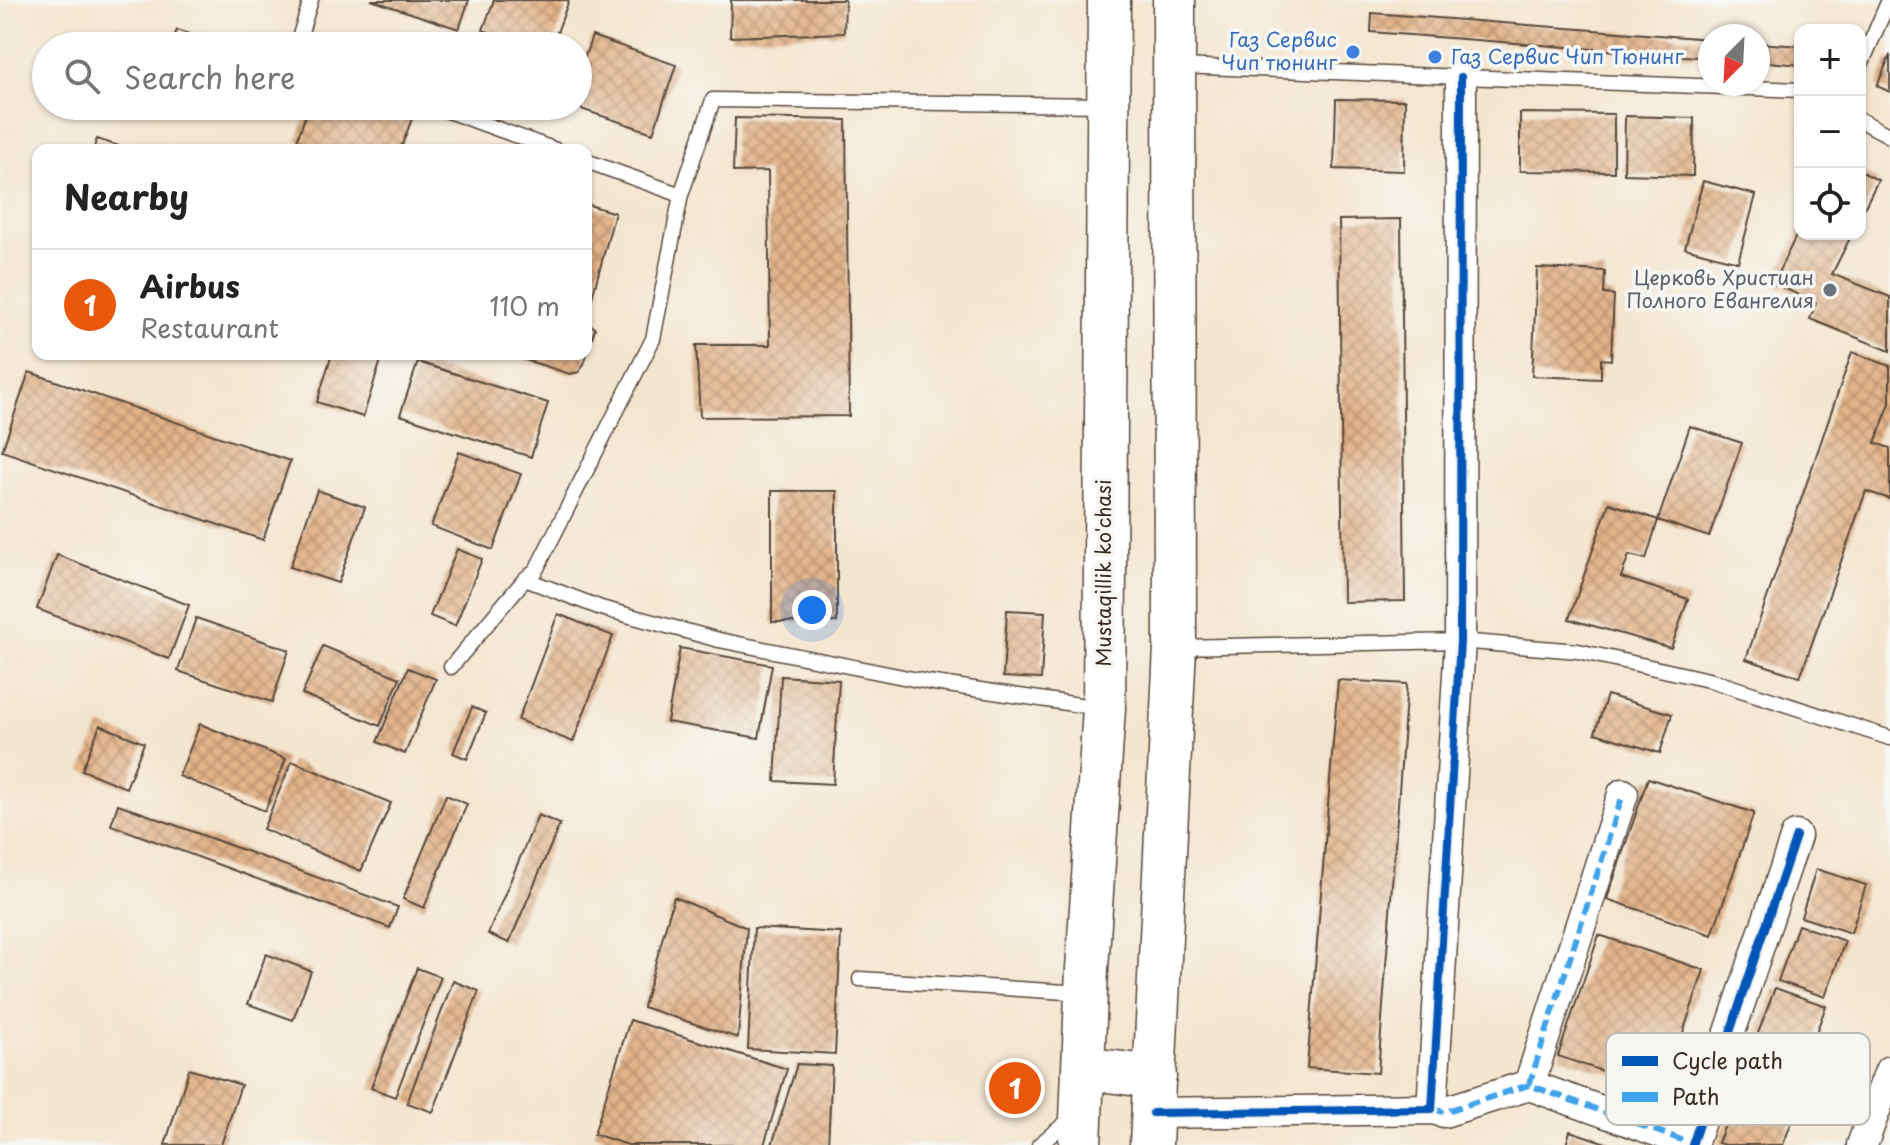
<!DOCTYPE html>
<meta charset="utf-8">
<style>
:root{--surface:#fff;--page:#f2f2f2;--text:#222;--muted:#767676;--line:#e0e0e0;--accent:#ea580c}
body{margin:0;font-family:"Playpen Sans",sans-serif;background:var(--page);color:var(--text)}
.controls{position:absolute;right:24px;top:24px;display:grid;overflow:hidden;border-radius:16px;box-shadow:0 2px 6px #0004}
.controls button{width:72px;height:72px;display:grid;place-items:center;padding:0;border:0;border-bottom:2px solid var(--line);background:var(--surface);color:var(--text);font:40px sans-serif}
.compass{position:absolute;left:1698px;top:24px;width:72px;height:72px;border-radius:50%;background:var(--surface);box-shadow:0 2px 6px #0004;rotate:204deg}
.you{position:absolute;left:812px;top:610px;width:28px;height:28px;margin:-20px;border:6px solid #fff;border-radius:50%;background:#1a73e8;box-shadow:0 0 0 12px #1a73e833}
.badge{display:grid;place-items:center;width:52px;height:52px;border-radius:50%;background:var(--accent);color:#fff;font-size:26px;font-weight:700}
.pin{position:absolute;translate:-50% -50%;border:4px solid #fff;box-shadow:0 2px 8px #0006}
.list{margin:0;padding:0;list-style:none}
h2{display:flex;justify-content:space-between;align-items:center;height:104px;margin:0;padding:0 32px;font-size:34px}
h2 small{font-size:26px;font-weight:400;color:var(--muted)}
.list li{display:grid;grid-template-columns:52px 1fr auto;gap:24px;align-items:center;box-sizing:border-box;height:112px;padding:0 32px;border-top:2px solid var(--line)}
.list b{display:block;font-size:30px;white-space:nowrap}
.list p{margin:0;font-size:26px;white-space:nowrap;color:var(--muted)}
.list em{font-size:26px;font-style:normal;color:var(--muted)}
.icon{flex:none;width:44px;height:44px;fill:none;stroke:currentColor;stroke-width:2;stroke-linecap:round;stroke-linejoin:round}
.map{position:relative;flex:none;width:1890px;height:1145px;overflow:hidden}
.search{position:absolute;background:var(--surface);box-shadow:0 2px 6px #0004;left:32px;top:32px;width:560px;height:88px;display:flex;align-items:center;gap:20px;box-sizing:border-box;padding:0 28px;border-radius:44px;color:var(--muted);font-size:30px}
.panel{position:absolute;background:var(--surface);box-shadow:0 2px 6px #0004;left:32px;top:144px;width:560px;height:216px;border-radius:16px}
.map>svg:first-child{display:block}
.building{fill:url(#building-cross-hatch)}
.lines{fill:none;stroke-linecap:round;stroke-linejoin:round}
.service-casing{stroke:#574639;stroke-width:17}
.minor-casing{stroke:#574639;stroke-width:33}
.secondary-casing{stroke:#574639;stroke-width:45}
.service{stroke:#fff;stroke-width:14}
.minor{stroke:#fff;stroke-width:30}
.secondary{stroke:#fff;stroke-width:42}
.quiet{stroke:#3fa3ea;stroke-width:6;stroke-dasharray:12 6;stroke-linecap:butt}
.cycleway-casing{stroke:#f6f6f2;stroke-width:13}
.cycleway{stroke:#0057b8;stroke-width:8}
.shop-dot{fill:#3f7fe0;stroke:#f6f6f2;stroke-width:3}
.worship-dot{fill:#6b7280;stroke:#f6f6f2;stroke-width:3}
.labels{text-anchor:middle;stroke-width:7;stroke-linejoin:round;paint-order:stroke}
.shop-label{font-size:20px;fill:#366cbe;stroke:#f6f6f2;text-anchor:end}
.worship-label{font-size:20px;fill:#5b616d;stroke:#f6f6f2;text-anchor:end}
.street-label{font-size:20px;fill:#3b2a1e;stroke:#f6f6f2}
.key{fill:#f6f6f2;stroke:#beb9b2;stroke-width:2}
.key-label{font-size:22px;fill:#3b2a1e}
</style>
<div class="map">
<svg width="1890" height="1145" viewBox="0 0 1890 1145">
<defs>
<pattern id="building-cross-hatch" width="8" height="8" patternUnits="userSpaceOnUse" patternTransform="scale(2)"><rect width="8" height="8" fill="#e3b389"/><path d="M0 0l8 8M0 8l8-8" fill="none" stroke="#b9926f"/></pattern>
</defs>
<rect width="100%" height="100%" fill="#f6f6f2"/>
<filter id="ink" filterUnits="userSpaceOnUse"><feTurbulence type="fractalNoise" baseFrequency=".0125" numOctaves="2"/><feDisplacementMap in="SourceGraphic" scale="16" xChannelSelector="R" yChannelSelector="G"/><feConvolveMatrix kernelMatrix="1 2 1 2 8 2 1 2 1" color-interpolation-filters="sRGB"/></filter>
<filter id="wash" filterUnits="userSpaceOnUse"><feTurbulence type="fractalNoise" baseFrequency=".006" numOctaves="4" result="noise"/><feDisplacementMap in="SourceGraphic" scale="32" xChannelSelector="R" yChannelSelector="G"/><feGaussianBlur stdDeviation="1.8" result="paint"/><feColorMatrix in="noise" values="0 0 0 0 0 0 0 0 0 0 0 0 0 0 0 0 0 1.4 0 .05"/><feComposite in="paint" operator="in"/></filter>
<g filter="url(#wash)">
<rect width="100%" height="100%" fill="#f4e5cf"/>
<g id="blocks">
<path class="building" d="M371,0H469L459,29Z
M494,0H569L552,46H527L483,30Z
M731,0H845L844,33L730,37Z
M1372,13L1710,39V58L1371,32Z
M177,30L223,46H171Z
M592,36L676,65L653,133L578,108V76Z
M1758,43L1800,46V65L1758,61Z
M1890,55V92L1877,86Z
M1336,99L1405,100L1404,171L1334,169Z
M309,106H384L413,116L400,150H324L297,140Z
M1520,113L1614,114V172L1520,171Z
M1625,116L1694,118L1693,176L1624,174Z
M735,118L846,120L849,416L700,417L696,345H770L768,171L733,172Z
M97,139L128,149V150H93Z
M1860,171L1878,180L1860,217Z
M1703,181L1756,195L1738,262L1685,248Z
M586,204L615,213L590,305L586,304Z
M1401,219L1405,601L1343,602L1339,220Z
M1800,228V234H1852L1832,274L1890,297V351L1810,319L1816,303L1773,283Z
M1537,268L1605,271L1604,294L1614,295L1611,360L1601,359V379L1532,376Z
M586,321L595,328L584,364L579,372L570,374L510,355L586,354Z
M1852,352L1890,366V403L1875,443L1890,448V499L1866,491L1800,677L1746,659Z
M332,354H383L363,417L317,402Z
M418,362L548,403L531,457L400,415Z
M29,372L290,461L263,540L2,451Z
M1690,426L1742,443L1709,537L1658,520Z
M459,452L521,474L493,550L431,526Z
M317,490L365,507L338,583L290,567Z
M772,491H837V622H772Z
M1609,503L1658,520L1646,559L1629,555L1621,577L1688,599L1671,648L1569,619Z
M457,549L482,559L455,626L430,616Z
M57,555L189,605L169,659L37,609Z
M1007,610L1045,612L1041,679L1003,677Z
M558,614L613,636L573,742L518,720Z
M196,618L289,650L272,702L178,671Z
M323,646L400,678L380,726L302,694Z
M680,648L772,665L759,738L667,722Z
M408,668L436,679L405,754L377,742Z
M781,676L839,680L833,784L775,781Z
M1338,680L1407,684L1378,1073L1307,1068Z
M1607,695L1672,714L1660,753L1595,733Z
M472,707L486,713L467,759L453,753Z
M200,724L286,759L265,811L179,776Z
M100,725L144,743L126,788L82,770Z
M292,761L391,803L361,871L263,829Z
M1648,778L1754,813L1712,935L1607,899Z
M446,795L467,804L424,908L403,899Z
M118,804L398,907L390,928L111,825Z
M538,815L560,824L509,943L488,934Z
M1816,869L1866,885L1851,933L1801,917Z
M674,897L747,928L738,1038L643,1007Z
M1798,925L1845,941L1825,997L1778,981Z
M754,928L841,933L835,1054L748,1049Z
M1599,935L1704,970L1663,1092L1558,1056Z
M266,954L311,971L293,1020L248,1004Z
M417,968L441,977L395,1097L371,1088Z
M453,981L479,991L433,1112L407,1103Z
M1775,988L1826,1006L1805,1062L1754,1044Z
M630,1020L787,1069L764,1145H628L594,1134Z
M797,1064L832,1066L828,1145H772Z
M189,1069L241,1085L221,1145H165Z
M1738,1092L1795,1113L1783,1145H1724L1718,1143Z
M1570,1131L1609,1144V1145H1566Z"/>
</g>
</g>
<g filter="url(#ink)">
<use href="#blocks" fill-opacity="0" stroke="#574639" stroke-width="2"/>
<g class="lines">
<g class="service-casing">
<path id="service" d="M300,46L301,32L311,0
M1178,66L1800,90
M1860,67L1889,0
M434,106L556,150
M1860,120L1890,136
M586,161L681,195
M525,579L601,608L719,640L928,682L1099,708
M1179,647L1460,641L1578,651L1713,681L1890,738
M451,667L525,579L536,570L653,339L681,195L713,100L1105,105
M860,979L1082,993
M1039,1145L1073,1117"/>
</g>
<g class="minor-casing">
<path id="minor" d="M1529,1085L1623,794
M1432,1109L1444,1112L1529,1085L1693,1144
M1153,1113L1432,1109L1460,641L1461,77
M1692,1145L1796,836
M1862,1145L1890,1071"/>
</g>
<g class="secondary-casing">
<path id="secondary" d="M1083,1068L1155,1077
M1080,1145L1087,969L1104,708L1109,0
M1151,1145L1175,647L1174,0"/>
</g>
<use href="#service" class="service"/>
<use href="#minor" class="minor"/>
<use href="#secondary" class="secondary"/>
<path class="quiet" d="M1529,1085L1623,794
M1432,1109L1444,1112L1529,1085L1693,1144"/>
<g class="cycleway-casing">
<path id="cycleway" d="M1153,1113L1432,1109L1460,641L1461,77
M1692,1145L1796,836"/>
</g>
<use href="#cycleway" class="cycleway"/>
</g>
</g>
<g class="shop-dot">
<circle cx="1353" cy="52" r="8"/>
<circle cx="1435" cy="57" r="8"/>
</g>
<circle class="worship-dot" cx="1830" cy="290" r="8"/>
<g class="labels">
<g class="shop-label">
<text x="1337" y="47">Газ Сервис<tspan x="1337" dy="23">Чип тюнинг</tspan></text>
<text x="1451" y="64" text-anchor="start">Газ Сервис Чип Тюнинг</text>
</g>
<g class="worship-label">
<text x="1814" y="285">Церковь Христиан<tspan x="1814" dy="23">Полного Евангелия</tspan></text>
</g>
<g class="street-label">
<text transform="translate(1104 573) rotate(-90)" y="7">Mustaqillik ko'chasi</text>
</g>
</g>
<rect x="1606" y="1033" width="264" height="92" rx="12" class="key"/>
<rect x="1622" y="1056" width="36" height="10" fill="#0057b8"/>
<rect x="1622" y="1092" width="36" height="10" fill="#3fa3ea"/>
<g class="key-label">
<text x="1672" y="1069">Cycle path</text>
<text x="1672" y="1105">Path</text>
</g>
</svg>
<div class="controls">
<button>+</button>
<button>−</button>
<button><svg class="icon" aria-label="locate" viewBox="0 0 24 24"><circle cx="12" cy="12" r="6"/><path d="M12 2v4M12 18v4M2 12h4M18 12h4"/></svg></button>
</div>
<svg class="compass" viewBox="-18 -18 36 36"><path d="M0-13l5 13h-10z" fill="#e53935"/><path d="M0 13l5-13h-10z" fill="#767676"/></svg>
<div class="you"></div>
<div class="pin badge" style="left:1015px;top:1088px">1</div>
<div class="search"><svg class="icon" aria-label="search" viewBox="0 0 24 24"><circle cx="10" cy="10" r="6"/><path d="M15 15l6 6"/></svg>Search here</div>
<section class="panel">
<h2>Nearby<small></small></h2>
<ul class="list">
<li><span class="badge">1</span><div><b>Airbus</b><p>Restaurant</p></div><em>110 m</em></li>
</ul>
</section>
</div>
